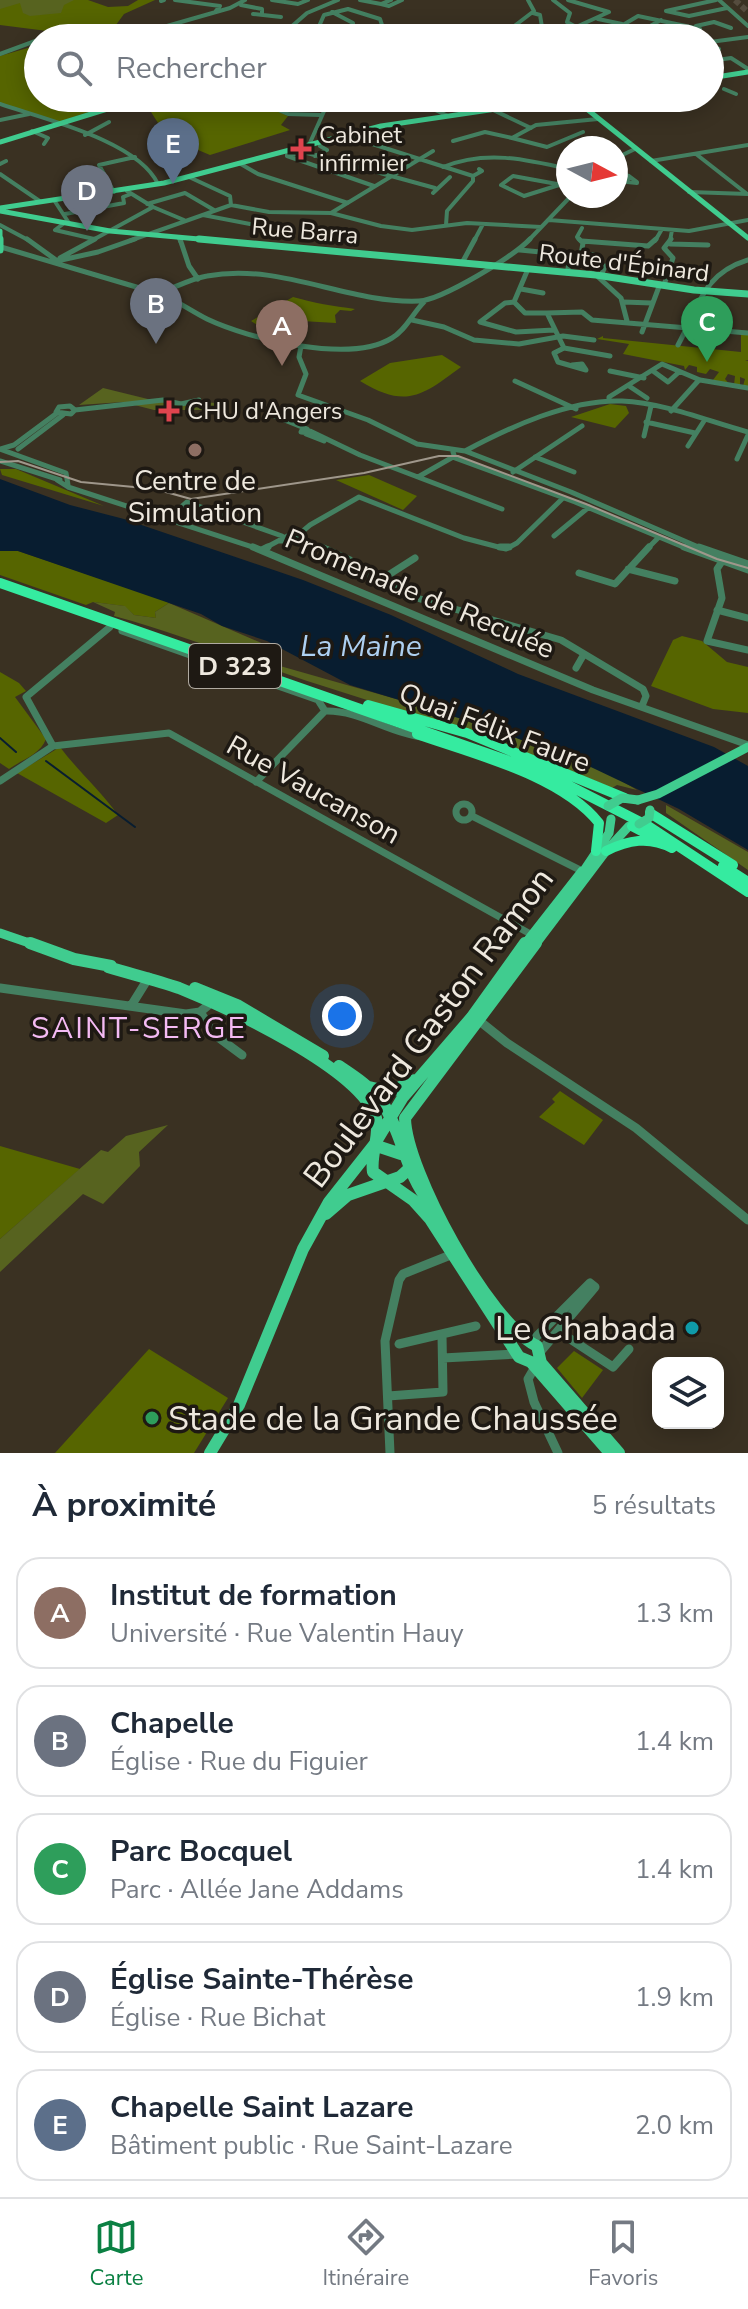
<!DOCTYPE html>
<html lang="fr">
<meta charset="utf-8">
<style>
:root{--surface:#fff;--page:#f2f2f3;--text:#1f2937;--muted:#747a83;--line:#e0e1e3;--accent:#0b8043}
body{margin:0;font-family:"Nunito Sans",sans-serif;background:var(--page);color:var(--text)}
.controls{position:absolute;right:24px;bottom:24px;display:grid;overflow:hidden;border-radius:16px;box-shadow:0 4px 20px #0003}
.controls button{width:72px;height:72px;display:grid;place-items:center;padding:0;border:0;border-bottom:2px solid var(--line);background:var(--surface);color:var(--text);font:40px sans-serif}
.compass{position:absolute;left:556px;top:136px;width:72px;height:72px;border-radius:50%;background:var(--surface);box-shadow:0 4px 20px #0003;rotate:97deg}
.you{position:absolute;left:342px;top:1016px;width:28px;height:28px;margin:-20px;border:6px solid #fff;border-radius:50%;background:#1a73e8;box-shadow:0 0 0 12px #1a73e833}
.badge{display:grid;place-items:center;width:52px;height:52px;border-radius:50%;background:var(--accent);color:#fff;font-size:26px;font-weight:700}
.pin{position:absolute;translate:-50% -66px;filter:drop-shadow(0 2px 4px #0008)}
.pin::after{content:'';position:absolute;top:42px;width:28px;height:24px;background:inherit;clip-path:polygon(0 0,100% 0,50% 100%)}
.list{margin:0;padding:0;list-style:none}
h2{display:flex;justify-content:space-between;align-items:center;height:104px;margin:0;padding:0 32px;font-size:34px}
h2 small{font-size:26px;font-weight:400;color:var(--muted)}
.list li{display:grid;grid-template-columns:52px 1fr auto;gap:24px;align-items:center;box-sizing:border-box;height:112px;margin:0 16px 16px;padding:0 16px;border:2px solid var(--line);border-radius:24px}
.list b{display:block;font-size:30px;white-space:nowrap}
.list p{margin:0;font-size:26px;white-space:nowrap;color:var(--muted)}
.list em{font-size:26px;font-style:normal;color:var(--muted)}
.icon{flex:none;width:44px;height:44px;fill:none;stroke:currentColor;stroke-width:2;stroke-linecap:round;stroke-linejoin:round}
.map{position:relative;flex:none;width:748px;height:1453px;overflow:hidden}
.search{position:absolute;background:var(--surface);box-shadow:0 4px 20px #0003;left:24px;right:24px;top:24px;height:88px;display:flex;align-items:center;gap:20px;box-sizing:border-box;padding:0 28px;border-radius:44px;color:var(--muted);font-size:30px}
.sheet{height:744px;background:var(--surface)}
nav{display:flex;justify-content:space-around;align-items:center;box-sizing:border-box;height:112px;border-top:2px solid var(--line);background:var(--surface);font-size:22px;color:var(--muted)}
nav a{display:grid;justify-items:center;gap:4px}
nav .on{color:var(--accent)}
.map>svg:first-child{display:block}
.green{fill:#566500}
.forest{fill:#57631f}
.water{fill:#081d30}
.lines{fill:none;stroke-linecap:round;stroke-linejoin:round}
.stream{stroke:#081d30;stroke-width:2}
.highway-tunnel{stroke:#554c3e;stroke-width:6;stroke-dasharray:6 3;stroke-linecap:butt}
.minor-far3{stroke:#448061;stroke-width:4}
.minor-far2{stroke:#448061;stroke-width:5}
.minor-far1{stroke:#448061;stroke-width:7}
.minor{stroke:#448061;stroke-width:9}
.major-far3{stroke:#40cc8f;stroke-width:5}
.major-far2{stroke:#40cc8f;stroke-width:7}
.major-far1{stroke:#40cc8f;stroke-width:9}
.major{stroke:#40cc8f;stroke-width:12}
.highway{stroke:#35eba0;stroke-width:10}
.tram{stroke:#9f978b;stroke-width:2}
.major-bridge{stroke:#40cc8f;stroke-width:9}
.health-dot{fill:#e0444e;stroke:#1e1913;stroke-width:3}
.education-dot{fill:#8d6e63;stroke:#1e1913;stroke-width:3}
.culture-dot{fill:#0f9aa8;stroke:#1e1913;stroke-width:3}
.leisure-dot{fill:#2e9e5b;stroke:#1e1913;stroke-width:3}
.labels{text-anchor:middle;stroke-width:7;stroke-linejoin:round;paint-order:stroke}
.far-poi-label{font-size:24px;fill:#eee8de;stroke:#1e1913;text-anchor:start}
.far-street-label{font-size:24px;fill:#eee8de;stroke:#1e1913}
.shield{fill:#1e1913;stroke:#b0aaa1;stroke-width:2}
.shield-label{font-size:26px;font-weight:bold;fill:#eee8de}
.poi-label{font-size:28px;fill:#eee8de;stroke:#1e1913}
.street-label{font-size:28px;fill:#eee8de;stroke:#1e1913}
.water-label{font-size:30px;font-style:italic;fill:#aed0f1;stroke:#1e1913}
.neighbourhood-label{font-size:30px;letter-spacing:2px;fill:#f4baf3;stroke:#1e1913}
.near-street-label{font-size:34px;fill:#eee8de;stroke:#1e1913}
.near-poi-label{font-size:34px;fill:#eee8de;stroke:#1e1913;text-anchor:end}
</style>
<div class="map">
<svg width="748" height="1453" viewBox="0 0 748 1453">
<rect width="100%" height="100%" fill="#3a3122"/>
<path class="green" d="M0,0H88L108,7L128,6L138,0H155L124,14L113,29L55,32L0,25Z
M38,45V98H132L55,123L0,103V56Z
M195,98H247L288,116L281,125L290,130L210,155L167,137L151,112Z
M293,297C314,303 333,306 355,309L351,311L340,310L335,315L336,323L284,320L262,328L251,321Z
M741,334L748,335V360H745L748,361V387L743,386L745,379L740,377V386L734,385L735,376L728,374L725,379L730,385L699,379L713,380L719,372L710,369L706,374L697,372V367L689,365L685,370L684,366L623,354L629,344L597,339L603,336V338L741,352Z
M442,355L461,367C422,396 406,409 360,381L390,363Z
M610,404L626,406L629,413L615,428L571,417Z
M0,469H16L104,506L2,475Z
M369,475L417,496L403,510L336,480Z
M12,549L164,600L169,603L155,612L156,618L134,615L124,606L93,602L86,605L0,575V551Z
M682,636L702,641L727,662L748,667V713L713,709L651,686L673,640Z
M0,672L19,683L26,691L15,697L46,739C40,755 21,760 9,769L0,763Z
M60,747C78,771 100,790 118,815L106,823L17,773Z
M560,1091L603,1120L584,1145L539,1117L555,1102L552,1099Z
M0,1146L80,1169L0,1239Z
M149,1349L228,1398L194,1453H55Z
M574,1351L603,1370L582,1398L557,1368Z"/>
<path class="forest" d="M0,0H74L64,5L61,13L30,16L23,13L20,3L0,9Z
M103,388L156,401L219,403L217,410H154L123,402L79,405Z
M93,602L125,606L134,615L156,618L155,612L169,603L273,648L280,666L470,720L610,774L637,790L617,785L612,788C518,747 421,717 323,686C253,664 185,635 114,616L115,612Z
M666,805L748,852V870L666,813Z
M168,1125L139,1152L140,1166L103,1204L83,1194L0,1272V1239L101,1150L108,1152L126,1136Z"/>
<path class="water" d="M0,479L70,505L124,519L303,580L391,615L518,674L714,747L748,766V850L679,809L574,759L478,724L350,685L267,641L222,626L201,614L18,551H0Z"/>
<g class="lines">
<path class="stream" d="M0,738L16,752
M46,761L135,827"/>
<path class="highway-tunnel" d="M735,0L748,12"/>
<path class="minor-far3" d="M175,0L220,6L215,12
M272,0L298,4L308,0
M360,0L381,4
M391,0L381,4L389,6L402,0
M553,0L570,13L567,22L576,27L609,12L568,0
M716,0L666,11L689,16L727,8
M719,0L748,26
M161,1L164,0
M241,5L262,9V15
M332,12L353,23V28L346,34
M253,14L281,17
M598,19L622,24
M696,26L714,22L731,28
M513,29L542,27L540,15L533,13
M153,30L230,8L245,0
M611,32L634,35L661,20
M316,33L324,15L348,9L380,19L383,28L376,37
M283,34L307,13L338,0
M320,34L366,38
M500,36L517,35
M97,37L110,30L202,35L305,34
M44,38L68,33L106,38
M521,38L513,27L534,11L528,0
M565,38H577
M601,38L638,16L700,29L670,38
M710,42L748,37
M710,46L719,49
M0,54L38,40
M710,61L731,58L748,69
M724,89L736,94
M250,98L288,114L320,115
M375,98L393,100
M476,98L499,105
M327,101L384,107L393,100
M0,104C44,119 138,141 158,184
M429,107L448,116
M503,108L499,105L524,98
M277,109L294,104L283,98
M493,110L531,128
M0,120L29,114
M32,131L48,138L44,144
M85,135L109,122
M344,135L473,176V181L447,211L446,225
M512,138L547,147L583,132
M453,141L485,132L512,138L536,125L598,119
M309,145L329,100
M696,154L747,194
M287,155L307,153L435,188
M287,156L374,186
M315,156L327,150L320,146
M616,158L635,149
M651,161L748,145
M239,163L258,174L348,203
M0,164L6,161
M443,167C485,150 525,159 568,169
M616,171L629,176
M0,174L41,202
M473,176L482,171L479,169
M629,176L637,182V183L627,182Z
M189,177L230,196L231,205
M559,185L524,196L501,185L513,176L568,186
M127,191L153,207L184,220
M114,192L99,165L135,157
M689,192L748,194
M433,193L450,177
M54,200L69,223
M147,204L185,193L214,210
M331,213L433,151
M65,214L124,203L123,197L131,194
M203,215L250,224
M549,220L689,231L748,220
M63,224L55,230L94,239
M0,225L30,241
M179,237L180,241
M91,241L153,207
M129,241L231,205L269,212L331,213L381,226L412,230L467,223L541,227
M474,241L483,224
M528,241L571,196
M581,241L577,237L582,228
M655,241L662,229
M670,241L672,230"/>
<path class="minor-far2" d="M27,239L56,260
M180,239L189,266L198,279
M579,239L583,243L581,254L594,255
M582,241L648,246L656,239
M670,244L708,245
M1,247L160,294
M520,250L571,255L567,273
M60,258L95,239
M52,262L98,252L135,239
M462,263L475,239
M528,269L514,302L525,313H547L564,348
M596,275L621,298L627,321
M601,276L605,266L614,267
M664,285L673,258L664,248L671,239
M521,289L543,293
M167,290C180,285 194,278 207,276C280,262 348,304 419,301C442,300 514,256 530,239
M167,290L159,293C176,300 191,311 207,319C249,339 350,364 392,338C406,330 412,314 424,302
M514,302L505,303L480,322L516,332L554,330
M624,302L651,303
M547,313L582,312L592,320L748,333
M412,320L444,327L474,340L519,344L563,336L594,340
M710,330V350
M642,332L660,284
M678,345C699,307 702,274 748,260
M301,346L299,357L306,374L298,395L368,420L417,444L465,451L571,492L703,549
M564,348L554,353L558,362L586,370L582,364L572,365
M564,348L610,356
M610,371L644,378
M653,371L668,382L679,372
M515,381L576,409
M629,386L647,398
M609,401V397L662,364L700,380L748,388
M70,406L75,410L71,414L56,412L59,407Z
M75,410L163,400L181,404L199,400
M671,411L699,380
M267,413L307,429
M646,422L695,433
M307,429L310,433L301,432L302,430Z
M310,431L360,455L502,509
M306,434L324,441
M644,436L651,406
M688,446L704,421
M0,449L66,473L68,485
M0,449L14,445L57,413
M18,449L63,415
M465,451C510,427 570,399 622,401C665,403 707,421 748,432
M453,452L455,458L575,502L688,549
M535,457L574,472
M737,459L748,435
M0,461L60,480
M513,472L582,426
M418,477L453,457
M57,480L68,487L259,549
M168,518L187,502L282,536
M554,536L589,507
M293,539L328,549
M280,541H291L310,525L359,497L464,538L506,549L517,543L562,499
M263,549L297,531
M647,549L659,537"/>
<path class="minor-far1" d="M253,547L593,690L748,745
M321,547L350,560L362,571L410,596L561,640L643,689L646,696L642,706
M500,547H509
M684,547L748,570
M699,547L748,564
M262,550L268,547
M721,563L717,569L722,598L707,641L748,650
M628,569L675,581
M579,573L615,584L649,547
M379,581L415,558
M717,610L748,618
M122,631L318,700L325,711
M576,668L584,654
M325,711C360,710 388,733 422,737
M53,746L169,733L534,936
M0,781L53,746L26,697L110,627
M256,782L325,711
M456 812a8 8 0 1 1 16 0a8 8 0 1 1-16 0Z
M472,816L582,871"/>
<path class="minor" d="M0,988L186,1014L200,1012L212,1002
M131,1006L149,977
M200,1012L215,1035L242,1055
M477,1019L507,1043L636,1128L748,1220
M558,1331L613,1367L629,1349
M530,1343L590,1283L595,1287L540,1352
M399,1344L476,1326
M443,1358L517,1354
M535,1367L528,1379L534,1402L558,1453
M388,1396L443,1392L442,1335
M390,1453L385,1341L399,1280L403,1274L453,1254"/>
<path class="major-far3" d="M710,78L748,72
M573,98L748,238
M0,142L143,98
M0,208L164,183L381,126L572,98
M0,211L110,231L221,241
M0,231V241"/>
<path class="major-far2" d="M0,239V250
M199,239L596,275L694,290L748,294"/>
<path class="major-far1" d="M638,800L658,794L748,747
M581,875L609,833L611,819
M0,933L35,945
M524,945L582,871
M535,945L606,851L629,826"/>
<path class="major" d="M30,943L74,959L111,966
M536,943L405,1118C406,1171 489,1323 537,1346L541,1363L619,1453
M108,967C131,974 156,980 179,988C226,1007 360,1068 376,1118C381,1133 370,1155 373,1172L413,1200L430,1219L519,1357L531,1362L610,1453
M195,988L237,1005L323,1056
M339,1066C354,1076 371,1087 382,1102C403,1134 405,1173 430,1203
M369,1087L390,1092L415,1080
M374,1145L401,1154
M326,1214L348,1195L400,1177L412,1166
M210,1453L239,1405L303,1249L329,1202L374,1145L403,1097L472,1017L525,943"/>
<path class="highway" d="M0,583L546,774L648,826L748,892
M368,705L467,733L625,798
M417,734C473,754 561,775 599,823L596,851
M650,813L733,865
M632,826L655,838
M606,851C628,840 649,836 672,848
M723,866L748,882"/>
<path class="tram" d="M0,462L18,461L81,482L155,489L191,499L364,473L439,456H458L586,504L717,559L748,568"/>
<path class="major-bridge" d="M608,806L622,798L638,800
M639,824L649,818L650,810"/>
</g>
<g class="health-dot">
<path d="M297 137h8v8h8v8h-8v8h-8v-8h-8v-8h8z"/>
<path d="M165 399h8v8h8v8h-8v8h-8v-8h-8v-8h8z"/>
</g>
<circle class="education-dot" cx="195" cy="450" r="8"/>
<circle class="culture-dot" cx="692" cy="1328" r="8"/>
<circle class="leisure-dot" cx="152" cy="1418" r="8"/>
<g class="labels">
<g class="far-poi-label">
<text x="319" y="143">Cabinet<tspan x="319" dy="28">infirmier</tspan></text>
<text x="187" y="419">CHU d'Angers</text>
</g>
<g class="far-street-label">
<text transform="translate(305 231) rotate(5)" y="8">Rue Barra</text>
<text transform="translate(624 263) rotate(7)" y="8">Route d'Épinard</text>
</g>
<rect class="shield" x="189" y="644" width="92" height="44" rx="6"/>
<g class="shield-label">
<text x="235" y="675">D 323</text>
</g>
<g class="poi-label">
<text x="195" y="490">Centre de<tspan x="195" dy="32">Simulation</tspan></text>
</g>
<g class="street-label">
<text transform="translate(420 593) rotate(23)" y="10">Promenade de Reculée</text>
<text transform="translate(495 727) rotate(21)" y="10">Quai Félix Faure</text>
<text transform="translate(314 789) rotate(29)" y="10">Rue Vaucanson</text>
</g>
<g class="water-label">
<text x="361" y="656">La Maine</text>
</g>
<g class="neighbourhood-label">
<text x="139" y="1038">SAINT-SERGE</text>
</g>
<g class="near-street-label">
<text transform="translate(428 1027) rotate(-53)" y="12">Boulevard Gaston Ramon</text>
</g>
<g class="near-poi-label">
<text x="676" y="1340">Le Chabada</text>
<text x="168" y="1430" text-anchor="start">Stade de la Grande Chaussée</text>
</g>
</g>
</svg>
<div class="controls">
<button><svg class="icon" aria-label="layers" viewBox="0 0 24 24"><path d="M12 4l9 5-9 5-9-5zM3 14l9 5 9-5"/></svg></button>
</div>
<svg class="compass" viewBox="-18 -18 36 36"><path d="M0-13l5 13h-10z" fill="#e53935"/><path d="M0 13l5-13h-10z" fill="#747a83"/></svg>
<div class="you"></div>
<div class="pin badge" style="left:282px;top:366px;background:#8d6e63">A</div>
<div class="pin badge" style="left:156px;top:344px;background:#6b7280">B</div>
<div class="pin badge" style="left:707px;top:362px;background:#2e9e5b">C</div>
<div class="pin badge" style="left:87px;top:231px;background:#6b7280">D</div>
<div class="pin badge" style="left:173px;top:184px;background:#5c6f8a">E</div>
<div class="search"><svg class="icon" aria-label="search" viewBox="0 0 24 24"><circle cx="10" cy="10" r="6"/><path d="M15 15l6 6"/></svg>Rechercher</div>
</div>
<section class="sheet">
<h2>À proximité<small>5 résultats</small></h2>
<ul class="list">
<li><span class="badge" style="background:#8d6e63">A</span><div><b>Institut de formation</b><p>Université · Rue Valentin Hauy</p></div><em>1.3 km</em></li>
<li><span class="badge" style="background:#6b7280">B</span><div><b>Chapelle</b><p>Église · Rue du Figuier</p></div><em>1.4 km</em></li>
<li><span class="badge" style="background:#2e9e5b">C</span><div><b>Parc Bocquel</b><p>Parc · Allée Jane Addams</p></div><em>1.4 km</em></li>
<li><span class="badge" style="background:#6b7280">D</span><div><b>Église Sainte-Thérèse</b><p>Église · Rue Bichat</p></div><em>1.9 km</em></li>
<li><span class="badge" style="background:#5c6f8a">E</span><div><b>Chapelle Saint Lazare</b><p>Bâtiment public · Rue Saint-Lazare</p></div><em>2.0 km</em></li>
</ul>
</section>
<nav>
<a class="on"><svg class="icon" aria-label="map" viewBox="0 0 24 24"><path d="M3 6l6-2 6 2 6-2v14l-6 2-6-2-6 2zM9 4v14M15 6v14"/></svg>Carte</a>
<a><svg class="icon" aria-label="directions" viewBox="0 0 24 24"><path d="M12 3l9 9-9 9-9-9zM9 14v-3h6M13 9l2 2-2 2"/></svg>Itinéraire</a>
<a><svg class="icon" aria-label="saved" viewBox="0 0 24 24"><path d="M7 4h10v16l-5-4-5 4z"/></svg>Favoris</a>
</nav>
